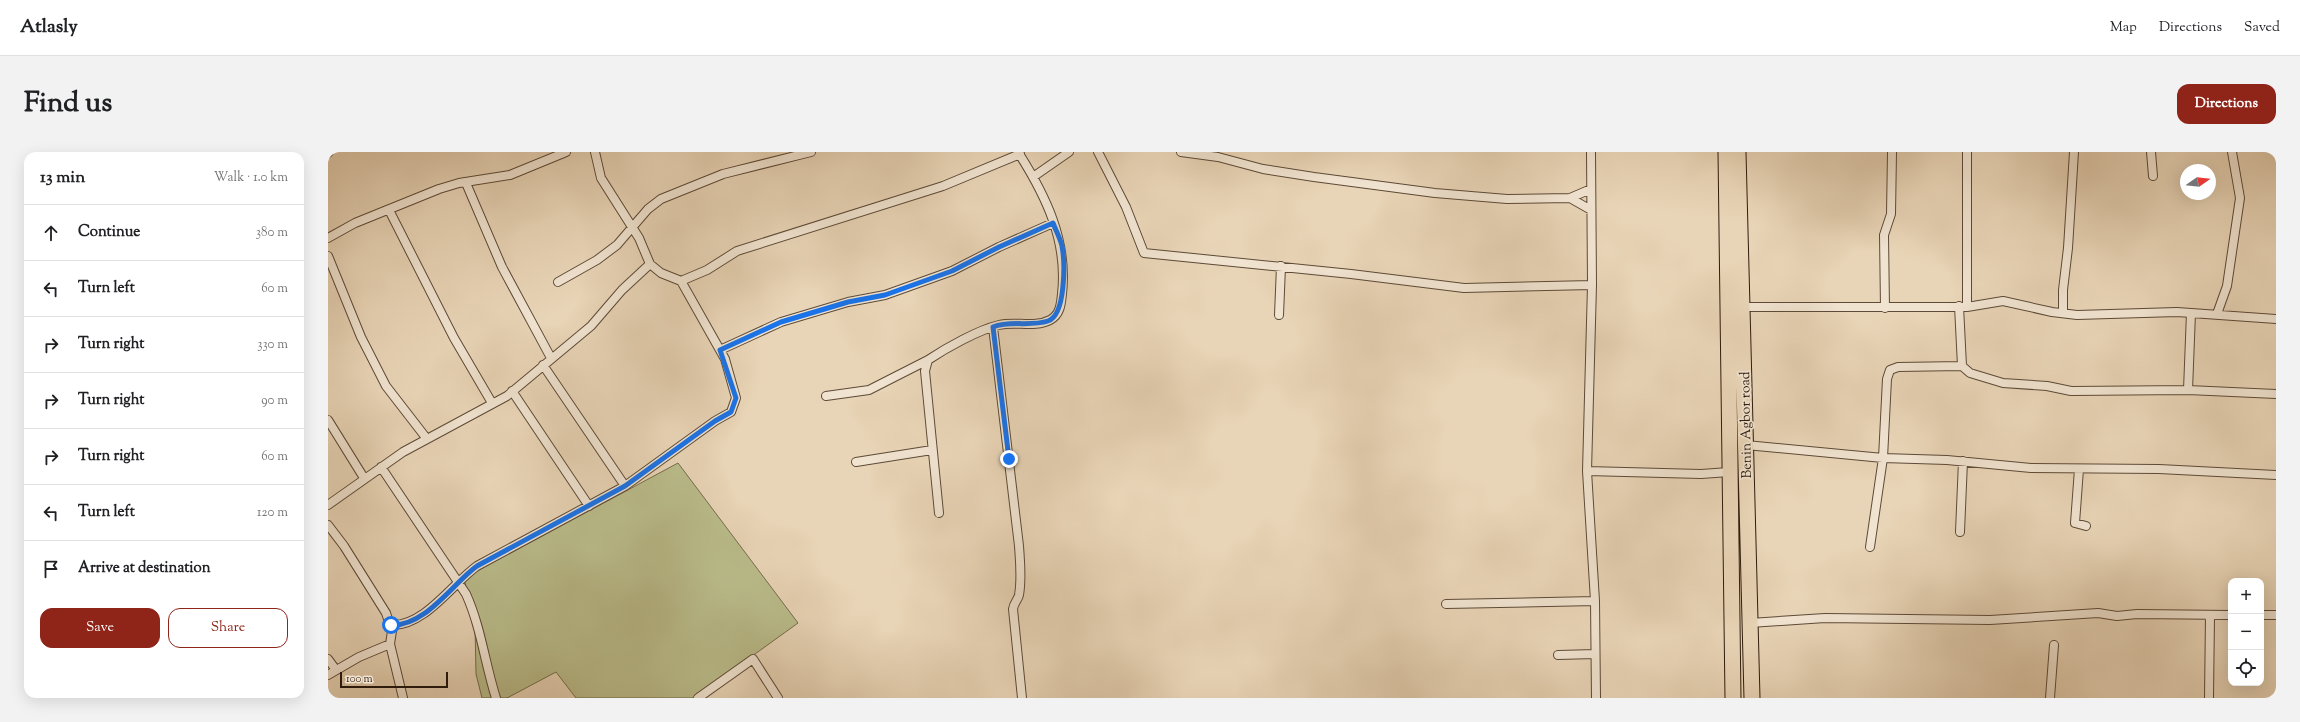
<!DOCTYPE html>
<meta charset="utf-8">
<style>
:root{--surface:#fff;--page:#f2f2f2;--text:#202124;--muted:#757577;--line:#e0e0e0;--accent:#8f2418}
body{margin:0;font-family:"Sorts Mill Goudy",serif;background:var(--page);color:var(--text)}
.controls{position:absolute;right:12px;bottom:12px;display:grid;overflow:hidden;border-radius:8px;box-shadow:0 4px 16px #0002}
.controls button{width:36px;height:36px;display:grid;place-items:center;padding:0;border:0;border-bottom:1px solid var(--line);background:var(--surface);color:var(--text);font:20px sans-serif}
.compass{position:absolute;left:1852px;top:12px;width:36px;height:36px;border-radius:50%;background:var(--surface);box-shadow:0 4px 16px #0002;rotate:76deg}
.scale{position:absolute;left:12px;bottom:10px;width:108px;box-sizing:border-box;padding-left:4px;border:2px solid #2f1c0d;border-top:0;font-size:11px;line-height:14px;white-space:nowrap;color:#2f1c0d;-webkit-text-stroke:3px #f0e3d0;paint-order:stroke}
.stop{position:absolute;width:12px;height:12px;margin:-9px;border:3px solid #1a73e8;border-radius:50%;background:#fff}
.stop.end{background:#1a73e8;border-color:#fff;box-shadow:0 1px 4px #0008}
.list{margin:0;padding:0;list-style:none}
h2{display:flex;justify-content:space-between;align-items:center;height:52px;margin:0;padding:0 16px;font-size:17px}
h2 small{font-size:13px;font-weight:400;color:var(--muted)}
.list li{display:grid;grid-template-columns:26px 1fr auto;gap:12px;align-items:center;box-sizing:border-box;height:56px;padding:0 16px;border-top:1px solid var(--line)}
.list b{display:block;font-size:15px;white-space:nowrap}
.list em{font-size:13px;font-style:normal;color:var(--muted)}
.actions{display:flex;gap:8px;padding:12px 16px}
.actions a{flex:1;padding:9px 0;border:1px solid var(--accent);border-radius:12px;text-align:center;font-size:14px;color:var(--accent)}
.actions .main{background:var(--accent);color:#fff}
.icon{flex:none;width:22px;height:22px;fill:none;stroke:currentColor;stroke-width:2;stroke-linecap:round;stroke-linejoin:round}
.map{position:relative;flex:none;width:1948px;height:546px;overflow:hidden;border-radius:12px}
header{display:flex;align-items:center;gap:24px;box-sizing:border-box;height:56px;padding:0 20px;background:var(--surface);border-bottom:1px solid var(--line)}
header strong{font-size:19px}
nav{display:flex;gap:22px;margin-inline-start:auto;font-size:14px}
.intro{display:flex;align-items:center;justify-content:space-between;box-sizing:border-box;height:96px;padding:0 24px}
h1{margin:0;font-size:28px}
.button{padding:10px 18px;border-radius:12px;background:var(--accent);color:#fff;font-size:14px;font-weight:700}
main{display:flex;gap:24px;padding:0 24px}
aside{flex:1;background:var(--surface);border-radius:12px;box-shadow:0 4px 16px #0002}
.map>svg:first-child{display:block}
.green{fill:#babc8b;stroke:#746c4c}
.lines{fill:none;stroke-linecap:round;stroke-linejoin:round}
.street-casing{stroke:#5d4a37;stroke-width:10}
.highway-casing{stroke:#2f1c0d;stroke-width:17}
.street{stroke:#f0e3d0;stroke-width:8}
.highway{stroke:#e8d4b6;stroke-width:15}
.route{stroke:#1a73e8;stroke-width:5}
.labels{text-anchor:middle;stroke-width:3.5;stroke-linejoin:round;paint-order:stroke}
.street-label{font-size:14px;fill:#2f1c0d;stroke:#f0e3d0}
</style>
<header>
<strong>Atlasly</strong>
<nav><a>Map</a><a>Directions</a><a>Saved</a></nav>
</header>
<div class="intro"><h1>Find us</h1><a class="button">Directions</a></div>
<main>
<aside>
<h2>13 min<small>Walk · 1.0 km</small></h2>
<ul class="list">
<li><svg class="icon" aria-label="ahead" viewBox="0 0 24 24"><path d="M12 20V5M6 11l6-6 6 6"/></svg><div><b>Continue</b></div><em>380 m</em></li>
<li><svg class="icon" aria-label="left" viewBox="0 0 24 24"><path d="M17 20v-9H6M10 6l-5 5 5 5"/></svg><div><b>Turn left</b></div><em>60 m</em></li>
<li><svg class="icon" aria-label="right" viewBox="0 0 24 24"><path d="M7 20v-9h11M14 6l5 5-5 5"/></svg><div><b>Turn right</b></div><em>330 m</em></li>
<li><svg class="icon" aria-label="right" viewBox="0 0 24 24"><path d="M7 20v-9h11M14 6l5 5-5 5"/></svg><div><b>Turn right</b></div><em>90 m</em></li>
<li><svg class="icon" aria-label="right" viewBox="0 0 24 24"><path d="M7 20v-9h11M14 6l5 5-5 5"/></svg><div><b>Turn right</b></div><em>60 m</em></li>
<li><svg class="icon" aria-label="left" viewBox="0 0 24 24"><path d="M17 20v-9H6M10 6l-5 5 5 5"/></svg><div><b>Turn left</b></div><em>120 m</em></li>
<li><svg class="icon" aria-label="arrive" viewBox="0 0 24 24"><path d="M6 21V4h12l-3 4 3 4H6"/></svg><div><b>Arrive at destination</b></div></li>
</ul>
<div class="actions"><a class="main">Save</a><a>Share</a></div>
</aside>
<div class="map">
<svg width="1948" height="546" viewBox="0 0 1948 546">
<rect width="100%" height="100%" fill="#e8d4b6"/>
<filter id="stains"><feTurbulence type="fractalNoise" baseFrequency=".005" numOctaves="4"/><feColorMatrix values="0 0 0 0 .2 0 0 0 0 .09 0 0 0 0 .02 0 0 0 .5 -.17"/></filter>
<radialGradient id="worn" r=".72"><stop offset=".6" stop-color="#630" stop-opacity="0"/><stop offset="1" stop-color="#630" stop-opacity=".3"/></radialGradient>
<path class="green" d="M350,311L470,471L366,546H248L228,520L179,546H154L148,522L147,474L136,426Z"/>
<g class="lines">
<g class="street-casing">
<path id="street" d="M770,0L798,55L816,101L1023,122L1136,136L1264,133
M853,0L890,5L935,17L986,25L1107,41L1179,47L1242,46L1263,37
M1263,0L1264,133L1259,319L1267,449L1268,546
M1823,0L1825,24
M0,1L1,0
M705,25L741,0
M138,31L174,115L223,206
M1242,46L1263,58
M61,58L126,186L164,251
M0,86L27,71L111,37L131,31L182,23L238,0
M0,104L33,185L58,234L99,287
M353,129L379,118L409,99L615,34L692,2
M230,130L269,108L289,93L320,57L333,47L395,22L483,0
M1631,154L1634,214L1642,221L1675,231L1719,234L1743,239L1860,238L1948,242
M1414,155H1639L1675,149L1724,160L1749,163L1849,160L1948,167
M1639,155V0
M1557,156L1556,83L1563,62L1564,0
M1735,161V138L1740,96L1746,0
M1889,162L1899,134L1912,46L1904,0
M951,163L953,114
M665,175L691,394C692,410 694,426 691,443C690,448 686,450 685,457L694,546
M392,198L453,170L520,150L557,143L624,119L671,95L725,71
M215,213L297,334
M1860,238L1863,161
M184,239L261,354
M498,244L541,238L600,208
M0,268L36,326
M1418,293L1555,306L1619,308L1703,316L1831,317L1948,323
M528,310L604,298
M53,315L138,442C153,475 157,512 168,546
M1751,317L1747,371L1758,374
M1259,319L1373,322L1401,320
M0,353L75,300L179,244L263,174L294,138L322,112
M611,361L597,219L600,208C618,196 650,178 671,173C687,169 707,176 722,168C732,163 733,152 734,142C740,89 718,44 690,0
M0,373L16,394L58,461L64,479L62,492L75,546
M1632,380L1635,309
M1542,395L1555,306L1559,227L1562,218L1570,215L1634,214
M1118,452L1267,449
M1933,463H1948
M1422,471L1497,466L1662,468L1770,461L1789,464L1809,462L1903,463
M63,473C96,475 125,431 149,414L297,334L387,269L403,260L408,246L397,207L353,129L333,121L322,112L311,86L273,26L267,0
M1230,503L1267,502
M0,507L8,518
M0,523L31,505L62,492
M370,546L425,507L450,546
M1722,546L1726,493
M1881,546L1882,463"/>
</g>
<g class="highway-casing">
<path id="highway" d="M1398,0L1405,546
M1410,0L1424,546"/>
</g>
<use href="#street" class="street"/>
<use href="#highway" class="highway"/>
</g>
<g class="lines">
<path class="route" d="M63,473C97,475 125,431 149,414L297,334L387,269L403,260L408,246L392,198L453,170L520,150L557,143L624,119L671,95L725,71C728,79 732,86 734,94C737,110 738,163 720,169C702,175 683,168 665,175L681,307"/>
</g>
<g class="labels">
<g class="street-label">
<text transform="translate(1417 273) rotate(-91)" y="5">Benin Agbor road</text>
</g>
</g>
<rect width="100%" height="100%" filter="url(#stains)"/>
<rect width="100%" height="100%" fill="url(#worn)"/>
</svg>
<div class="controls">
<button>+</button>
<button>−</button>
<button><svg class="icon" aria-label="locate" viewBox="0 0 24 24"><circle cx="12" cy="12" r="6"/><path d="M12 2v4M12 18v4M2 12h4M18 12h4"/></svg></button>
</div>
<svg class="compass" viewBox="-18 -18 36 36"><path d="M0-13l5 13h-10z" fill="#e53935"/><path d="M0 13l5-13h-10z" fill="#757577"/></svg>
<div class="scale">100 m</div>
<div class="stop" style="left:63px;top:473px"></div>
<div class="stop end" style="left:681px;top:307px"></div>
</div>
</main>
